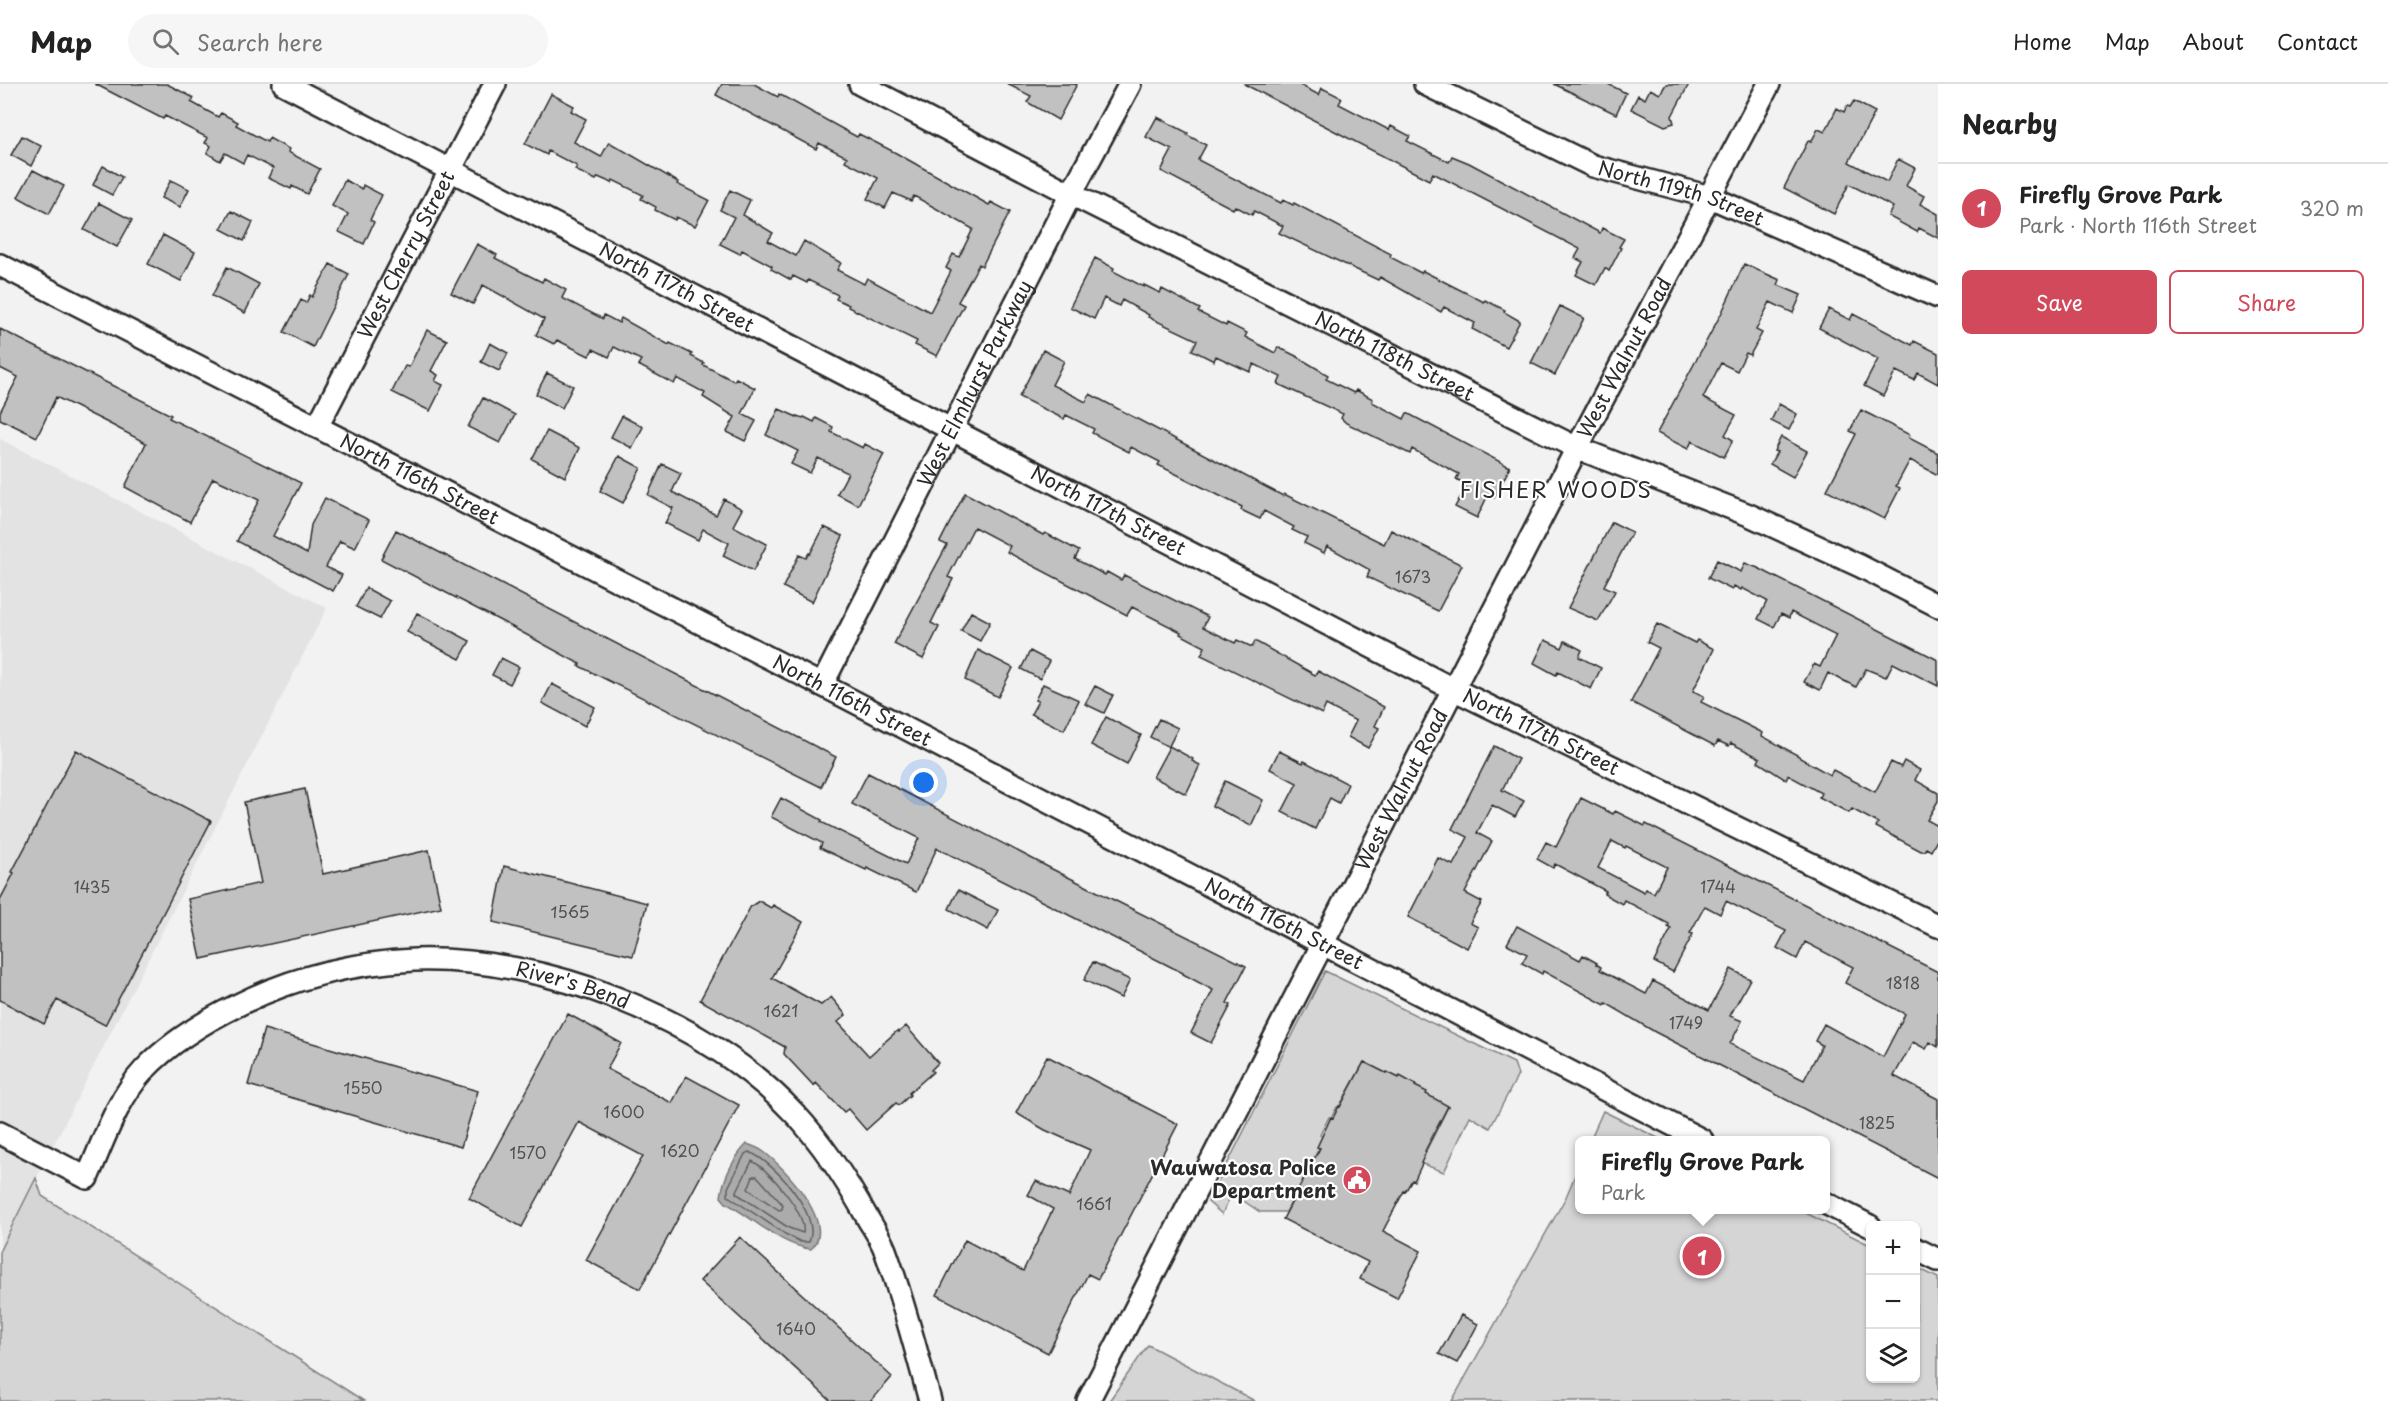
<!DOCTYPE html>
<meta charset="utf-8">
<style>
:root{--surface:#fff;--page:#f6f6f6;--text:#222;--muted:#767676;--line:#e0e0e0;--accent:#d1495b}
body{margin:0;font-family:"Playpen Sans",sans-serif;background:var(--page);color:var(--text)}
.controls{position:absolute;right:18px;bottom:18px;display:grid;overflow:hidden;border-radius:9px;box-shadow:0 2px 4px #0004}
.controls button{width:54px;height:54px;display:grid;place-items:center;padding:0;border:0;border-bottom:2px solid var(--line);background:var(--surface);color:var(--text);font:30px sans-serif}
.you{position:absolute;left:924px;top:699px;width:21px;height:21px;margin:-15px;border:4px solid #fff;border-radius:50%;background:#1a73e8;box-shadow:0 0 0 9px #1a73e833}
.badge{display:grid;place-items:center;width:39px;height:39px;border-radius:50%;background:var(--accent);color:#fff;font-size:20px;font-weight:700}
.pin{position:absolute;translate:-50% -50%;border:3px solid #fff;box-shadow:0 2px 6px #0006}
.popup{position:absolute;left:1575px;top:1052px;width:255px;height:78px;box-sizing:border-box;display:grid;place-content:center;border-radius:9px;background:var(--surface);filter:drop-shadow(0 2px 4px #0005);font-size:20px;white-space:nowrap;color:var(--muted)}
.popup b{font-size:22px;color:var(--text)}
.popup::after{content:'';position:absolute;left:50%;top:100%;margin-left:-12px;border:12px solid transparent;border-top-color:var(--surface)}
.list{margin:0;padding:0;list-style:none}
h2{display:flex;justify-content:space-between;align-items:center;height:78px;margin:0;padding:0 24px;font-size:26px}
h2 small{font-size:20px;font-weight:400;color:var(--muted)}
.list li{display:grid;grid-template-columns:39px 1fr auto;gap:18px;align-items:center;box-sizing:border-box;height:90px;padding:0 24px;border-top:2px solid var(--line)}
.list b{display:block;font-size:22px;white-space:nowrap}
.list p{margin:0;font-size:20px;white-space:nowrap;color:var(--muted)}
.list em{font-size:20px;font-style:normal;color:var(--muted)}
.actions{display:flex;gap:12px;padding:18px 24px}
.actions a{flex:1;padding:14px 0;border:2px solid var(--accent);border-radius:9px;text-align:center;font-size:21px;color:var(--accent)}
.actions .main{background:var(--accent);color:#fff}
.icon{flex:none;width:33px;height:33px;fill:none;stroke:currentColor;stroke-width:2;stroke-linecap:round;stroke-linejoin:round}
.map{position:relative;flex:none;width:1938px;height:1317px;overflow:hidden}
header{display:flex;align-items:center;gap:36px;box-sizing:border-box;height:84px;padding:0 30px;background:var(--surface);border-bottom:2px solid var(--line)}
header strong{font-size:28px}
nav{display:flex;gap:33px;margin-inline-start:auto;font-size:21px}
.search{width:420px;height:54px;background:var(--page);display:flex;align-items:center;gap:15px;box-sizing:border-box;padding:0 21px;border-radius:33px;color:var(--muted);font-size:22px}
main{display:flex}
aside{flex:1;background:var(--surface)}
.map>svg:first-child{display:block}
.built{fill:#e3e3e3}
.green{fill:#d5d5d5;stroke:#808080;stroke-width:1.5}
.water{fill:#ababab;stroke:#787878;stroke-width:1.5}
.lines{fill:none;stroke-linecap:round;stroke-linejoin:round}
.shore{stroke:#5e5e5e;stroke-width:1.5}
.building{fill:#c1c1c1;stroke:#2b2b2b;stroke-width:1.5;fill-rule:evenodd}
.minor-casing{stroke:#2b2b2b;stroke-width:26}
.minor{stroke:#fff;stroke-width:21}
.labels{text-anchor:middle;stroke-width:4.5;stroke-linejoin:round;paint-order:stroke}
.number-label{font-size:16px;fill:#505050}
.street-label{font-size:20px;fill:#2b2b2b;stroke:#fff}
.poi-label{font-size:20px;font-weight:bold;fill:#2b2b2b;stroke:#fff;text-anchor:end}
.quarter-label{font-size:22px;letter-spacing:1.5px;fill:#2b2b2b;stroke:#fff}
</style>
<header>
<strong>Map</strong>
<div class="search"><svg class="icon" aria-label="search" viewBox="0 0 24 24"><circle cx="10" cy="10" r="6"/><path d="M15 15l6 6"/></svg>Search here</div>
<nav><a>Home</a><a>Map</a><a>About</a><a>Contact</a></nav>
</header>
<main>
<div class="map">
<svg width="1938" height="1317" viewBox="0 0 1938 1317">
<rect width="100%" height="100%" fill="#f2f2f2"/>
<filter id="ink" filterUnits="userSpaceOnUse"><feTurbulence type="fractalNoise" baseFrequency=".0167" numOctaves="2"/><feDisplacementMap in="SourceGraphic" scale="12" xChannelSelector="R" yChannelSelector="G"/><feConvolveMatrix kernelMatrix="1 2 1 2 8 2 1 2 1" color-interpolation-filters="sRGB"/></filter>
<g filter="url(#ink)">
<path class="built" d="M0,355L327,524L0,1166Z"/>
<path class="green" d="M1325,887L1514,979L1518,991L1490,1044L1470,1032L1444,1088L1420,1079L1448,1023C1440,1019 1432,1016 1425,1011C1416,1005 1411,998 1401,993C1389,995 1375,984 1364,978L1339,1023H1337L1331,1034L1329,1033L1320,1051L1323,1053L1318,1063L1319,1064L1286,1128H1260L1232,1109L1222,1130L1208,1118Z
M1603,1027L1662,1056H1590Z
M1579,1082V1126H1800L1870,1161V1294H1916V1183L1938,1194V1317H1452L1566,1113Z
M36,1094L42,1112L364,1317H0V1166Z
M1148,1261L1255,1317H1109Z"/>
<path class="water" d="M747,1060C753,1062 759,1064 764,1068C784,1083 838,1141 811,1165C781,1162 752,1133 726,1119L721,1113C723,1095 734,1073 747,1060Z"/>
<g class="lines">
<path class="shore" d="M749,1068C773,1077 822,1131 809,1158H801L785,1150L728,1112V1104L745,1070Z
M752,1077C769,1085 807,1130 803,1149L789,1144L736,1109Z
M753,1092H757L783,1121L782,1125L779,1126L748,1105Z"/>
</g>
<path class="building" d="M95,0H167L194,14L191,18L218,33L221,29L238,38L236,41L267,58L269,54L289,65L288,68L320,85L307,110L292,102L291,105L268,94L273,84L247,71L243,79L225,69L220,77L207,69L211,62L205,59L208,54L165,32L163,35Z
M722,0H754L778,13L779,10L857,53L859,50L896,69L989,121L991,118L1010,128L982,182L979,180L958,218L964,221L937,272L915,261L917,257L848,223L849,221L836,215L838,211L808,196L807,199L793,192L791,196L771,185L772,182L742,166L740,170L720,160L734,133L720,126L730,106L750,116L743,131L773,149L768,157L796,172L804,157L841,179L837,186L864,200L867,194L930,228L951,187L946,184L953,170L959,173L973,145L914,112L911,117L893,109L885,124L867,115L878,94L845,77L847,73L819,59L816,65L716,11Z
M1007,0H1077L1058,36L1027,18L1031,12Z
M1244,0H1298L1319,11L1322,4L1342,14L1339,20L1389,46L1391,42L1410,52L1407,57L1449,78L1452,72L1469,79L1600,149L1602,144L1624,155L1619,163L1621,164L1609,187L1605,184L1596,201L1576,191L1583,178L1575,174L1580,165L1433,89L1429,96Z
M1554,0H1608L1626,9L1616,30Z
M1666,0H1689L1672,32L1674,39L1665,42L1631,25L1638,11L1645,15L1650,5L1660,10Z
M551,10L574,22L571,27L586,35L574,58L601,73L609,58L678,98L677,100L709,116L695,142L676,133L675,136L655,126L656,123L641,115L643,111L613,96L612,99L598,93L596,96L575,86L577,82L548,67L547,71L525,60Z
M1854,17L1875,28L1849,78L1887,98L1898,75L1915,84L1906,102L1924,112L1920,120L1938,130V154L1919,144L1917,148L1888,132L1893,123L1849,100L1834,130L1784,104L1808,57L1811,58L1818,45L1825,48L1837,24L1844,28L1847,22L1850,23Z
M1157,33L1188,49L1187,51L1206,61L1198,76L1281,119L1283,116L1293,121L1294,119L1391,170L1390,173L1421,189L1423,187L1484,218L1485,216L1505,226L1504,228L1520,237L1506,263L1472,245L1475,239L1444,223L1441,228L1380,193L1378,196L1279,149L1283,142L1254,127L1252,131L1235,122L1233,125L1161,87L1172,66L1146,53Z
M22,52L41,62L31,82L11,71Z
M103,82L122,93L112,111L93,101Z
M33,86L64,102L49,130L18,113Z
M171,96L189,105L180,123L161,114Z
M345,96L362,105L363,101L382,111L370,136L374,138L364,160L339,148L348,130L332,122Z
M99,119L132,136L117,163L84,146Z
M231,127L253,138L244,157L221,145Z
M163,151L195,168L181,197L148,180Z
M477,160L497,171L495,174L526,190L542,198L544,194L566,206L562,214L603,235L604,231L619,239L621,234L669,261L670,259L692,270L691,272L704,279L703,281L734,297L736,294L755,304L742,330L756,337L745,357L727,348L735,333L703,313L705,309L677,294L674,300L638,281L641,276L614,263L609,273L593,265L589,272L557,256L554,260L536,251L544,235L483,201L473,220L451,209Z
M1095,174L1114,184L1113,187L1144,203V201L1160,209L1162,205L1200,225L1198,228L1226,242L1227,239L1247,249L1245,253L1275,269L1278,263L1296,272L1328,291L1326,295L1354,309L1356,306L1373,315L1372,318L1404,335L1407,329L1510,383L1494,414L1488,411L1477,434L1455,423L1467,401L1456,395L1459,390L1412,365L1410,370L1346,339L1341,334L1343,330L1278,300L1281,293L1254,280L1250,288L1216,272L1214,277L1192,266L1197,256L1148,233L1149,231L1122,216L1119,222L1104,214L1094,235L1070,223Z
M330,180L349,190L313,263L284,248L301,216L306,219L310,211L312,213Z
M1744,180L1780,196L1778,201L1801,211L1793,229L1770,218L1756,246L1762,249L1750,271L1746,269L1737,287L1721,279L1703,314L1736,331L1725,351L1733,356L1724,373L1692,357L1688,365L1657,349L1722,228Z
M227,183L259,200L245,229L212,212Z
M1560,222L1584,234L1555,291L1531,279Z
M1829,225L1850,236L1853,230L1912,261L1914,257L1938,269V300L1918,289L1914,296L1896,287L1883,312L1864,302L1878,275L1819,244Z
M0,245L171,331L169,334L301,399L273,452L307,470L311,441L325,414L369,436L355,464L340,457L326,483L342,491L333,507L237,457L259,416L226,400L213,394L190,438L125,403L146,359L108,339L56,313L37,353L0,335V328L18,293L0,284Z
M427,246L447,256L431,287L438,291L435,297L443,301L430,327L392,308L405,282L409,283Z
M490,259L508,269L499,287L481,278Z
M1043,266L1064,277L1052,301L1086,318L1090,310L1283,412L1284,410L1384,460L1391,446L1462,481L1438,527L1367,493L1370,486L1327,462L1324,469L1304,459L1307,453L1292,446L1294,443L1264,427L1260,435L1241,426L1242,423L1158,381L1160,378L1131,363L1129,368L1092,349L1094,345L1066,331L1064,335L1019,313Z
M547,289L573,302L562,324L536,310Z
M483,314L515,331L500,359L468,343Z
M1779,320L1797,330L1789,346L1771,337Z
M779,325L797,333V332L803,334L804,333L814,338L816,334L833,343L831,348L863,364L865,360L884,370L858,421L837,410L848,389L818,374L810,389L791,380L798,367L766,351Z
M1861,326L1910,351L1909,354L1938,369V391L1910,376L1896,402L1900,404L1884,435L1827,406L1856,350L1850,347Z
M622,332L643,343L632,364L611,353Z
M547,347L580,364L565,393L532,375Z
M1781,353L1807,367L1793,393L1770,380L1777,368L1774,367Z
M619,372L641,384L623,419L600,407Z
M662,380L681,389L672,408L716,431L724,415L742,425L733,442L767,460L753,487L723,472L729,459L703,445L698,456L665,439L673,424L648,411Z
M965,409L1043,451L1045,449L1079,467L1075,475L1105,491L1107,488L1121,496L1124,491L1208,533L1203,543L1235,559L1237,556L1252,563L1255,557L1315,591L1318,587L1384,623L1375,642L1379,644L1368,664L1348,653L1356,637L1326,621L1322,630L1201,571L1205,563L1180,550L1181,548L1132,523L1127,531L1007,468L1010,462L974,443L948,493L953,495L931,539L939,543L923,575L894,560L947,461L940,458Z
M1612,438L1632,448L1604,502L1615,507L1598,537L1568,524Z
M824,443L843,452L812,518L783,503L799,471L806,474L809,469L810,470Z
M396,446L836,673L821,703L579,582L580,580L514,544L381,475Z
M1717,476L1741,488L1745,479L1758,484L1938,576V602L1893,579L1886,593L1866,585L1856,603L1828,589L1820,606L1804,598L1814,580L1820,583L1836,551L1791,528L1789,534L1781,530L1774,543L1758,535L1767,517L1742,504L1741,506L1734,502L1732,506L1708,494Z
M366,504L390,517L380,535L356,523Z
M971,528L990,538L980,557L961,547Z
M417,529L470,557L460,575L407,548Z
M1657,540L1695,559L1697,556L1714,565L1693,607L1704,612L1701,618L1763,649L1762,652L1799,672L1800,674L1830,691L1833,686L1875,708L1891,678L1901,683L1904,677L1920,686L1915,696L1938,709V717L1927,736L1938,742V754L1931,767L1926,764L1924,767H1921L1876,743L1878,739L1852,725L1849,729L1819,713L1821,709L1788,691L1786,696L1758,678L1760,674L1731,659L1729,662L1718,657L1715,662L1631,618L1659,564L1647,558Z
M1545,556L1562,564L1565,557L1582,566L1579,573L1601,584L1591,605L1558,588L1556,591L1534,579Z
M978,566L1013,584L998,613L965,596Z
M1030,567L1049,577L1040,595L1021,585Z
M501,574L519,583L510,600L492,591Z
M552,600L595,623L585,642L542,619Z
M1043,600L1079,616L1064,646L1031,630L1038,617L1035,616Z
M1095,602L1113,611L1104,629L1085,620Z
M1106,633L1141,651L1127,680L1091,661Z
M1159,635L1178,644L1169,662L1193,675L1192,677L1200,681L1186,710L1153,693L1169,663L1150,653Z
M1494,662L1518,675L1502,706L1524,717L1515,733L1492,721L1477,749L1492,757L1465,809L1482,818L1470,839L1478,843L1467,864L1408,833L1438,774L1453,781L1468,753L1452,745Z
M76,666L211,737L105,941L57,916L44,940L0,916V816L14,789L12,788Z
M1279,667L1303,679L1304,677L1348,700L1339,719L1330,714L1315,745L1282,728L1297,699L1270,685Z
M868,689L1048,783L1246,882L1227,919L1231,921L1211,959L1191,949L1213,906L1183,890V889L937,764L916,808L867,784L866,786L820,764L822,759L771,733L781,714L822,736L821,738L906,780L919,754L852,720Z
M1225,697L1263,716L1251,742L1212,722Z
M305,705L323,790L429,766L441,823L201,875L188,815L261,799L244,718Z
M1581,714L1613,730L1615,727L1645,742L1646,740L1938,888V963L1930,958L1926,965L1913,958L1894,992L1938,1015V1094L1655,948L1606,919L1605,921L1543,887L1542,890L1522,879L1527,870L1507,860L1517,842L1580,876L1583,871L1597,879L1596,880L1601,883L1600,886L1646,910L1653,897L1709,926L1731,885L1750,895L1730,932L1742,937L1730,960L1804,996L1822,961L1815,957L1824,940L1883,973L1905,930L1845,899L1853,883L1805,858L1797,875L1777,864L1786,847L1726,817L1720,830L1705,822L1690,849L1693,850L1673,888L1654,878L1671,845L1668,843L1669,840L1624,816L1622,820L1604,810L1606,807L1555,780L1553,784L1537,775L1546,758L1556,763ZM1612,757L1625,764L1626,762L1667,783L1654,809L1646,805L1644,808L1598,784Z
M504,782L647,819L633,872L493,838Z
M958,806L998,826L988,846L949,825Z
M759,817L771,824L773,821L803,838L772,894L821,921L831,913L846,931L838,938L869,972L897,947L899,948L906,942L938,979L931,986L933,988L909,1009L910,1011L899,1021L896,1019L866,1046L848,1025L844,1028L816,999L814,1002L784,970L785,963L700,916L751,822Z
M1093,878L1130,896L1121,914L1084,896Z
M568,930L621,959L607,985L672,1019L686,992L739,1021L640,1205L586,1176L643,1072L579,1038L522,1143L469,1114Z
M264,945L478,1007L461,1063L248,1001Z
M1047,972L1178,1040L1098,1195L1088,1190L1048,1269L937,1211L965,1156L1023,1187L1053,1125L1028,1111L1036,1097L1069,1112L1090,1066L1045,1046L1016,1029Z
M1364,978L1386,989L1387,988L1399,994L1400,992L1416,1001L1415,1002L1427,1008L1426,1010L1448,1022L1425,1067L1426,1068L1421,1079L1422,1080L1414,1097L1412,1096L1405,1108L1404,1107L1383,1147L1421,1167L1397,1214L1360,1195L1368,1178L1283,1135L1320,1064L1317,1063L1331,1033L1333,1034L1339,1022L1340,1023Z
M740,1153L892,1293L871,1317H831L700,1197Z
M1461,1231L1478,1240L1457,1279L1439,1270Z"/>
<g class="lines">
<g class="minor-casing">
<g id="minor">
<path id="s1" d="M284,0L1453,605L1938,842"/>
<path id="s2" d="M860,0L1071,110L1577,364L1749,431L1860,482L1938,522"/>
<path id="s3" d="M1425,0L1593,82L1710,113L1938,213"/>
<path id="s4" d="M0,181L822,601L1702,1056"/>
<path id="s5" d="M317,343L495,0"/>
<path id="s6" d="M822,601L1071,110L1130,0"/>
<path id="s7" d="M0,1049L87,1094C103,1058 117,1015 144,986C171,957 205,937 240,920C294,893 354,879 414,876C545,872 706,934 795,1030C824,1061 847,1097 868,1135C874,1145 881,1155 885,1166C903,1215 916,1266 930,1317"/>
<path d="M1825,1119L1870,1142"/>
<path d="M1916,1165L1938,1176"/>
<path id="s8" d="M1088,1317L1577,364L1769,0"/>
</g>
</g>
<use href="#minor" class="minor"/>
</g>
</g>
<defs>
<g id="civic-disc" transform="scale(1.5)"><circle r="9.5" fill="#d1495b" stroke="#fff"/><path d="M-.6-6.5H3V-4.5H.6V-3L4-1V1h2V6H-6V1h2V-1L-.6-3ZM-1.2 2.5V6h2.4V2.5Z" fill="#fff"/></g>
</defs>
<g fill-rule="evenodd">
<use href="#civic-disc" x="1357" y="1096"/>
</g>
<g class="labels">
<g class="number-label">
<text x="1413" y="499">1673</text>
<text x="92" y="809">1435</text>
<text x="1718" y="809">1744</text>
<text x="570" y="834">1565</text>
<text x="1903" y="905">1818</text>
<text x="781" y="933">1621</text>
<text x="1686" y="945">1749</text>
<text x="363" y="1010">1550</text>
<text x="624" y="1034">1600</text>
<text x="1877" y="1045">1825</text>
<text x="680" y="1073">1620</text>
<text x="528" y="1075">1570</text>
<text x="1094" y="1126">1661</text>
<text x="796" y="1251">1640</text>
</g>
<g class="street-label">
<text dy="7" stroke="none"><textPath href="#s3" startOffset="279">North 119th Street</textPath></text>
<text dy="7" stroke="none"><textPath href="#s5" startOffset="194">West Cherry Street</textPath></text>
<text dy="7" stroke="none"><textPath href="#s1" startOffset="442">North 117th Street</textPath></text>
<text dy="7" stroke="none"><textPath href="#s2" startOffset="600">North 118th Street</textPath></text>
<text dy="7" stroke="none"><textPath href="#s8" startOffset="1173">West Walnut Road</textPath></text>
<text dy="7" stroke="none"><textPath href="#s6" startOffset="338">West Elmhurst Parkway</textPath></text>
<text dy="7" stroke="none"><textPath href="#s4" startOffset="471">North 116th Street</textPath></text>
<text dy="7" stroke="none"><textPath href="#s1" startOffset="928">North 117th Street</textPath></text>
<text dy="7" stroke="none"><textPath href="#s4" startOffset="957">North 116th Street</textPath></text>
<text dy="7" stroke="none"><textPath href="#s1" startOffset="1414">North 117th Street</textPath></text>
<text dy="7" stroke="none"><textPath href="#s8" startOffset="687">West Walnut Road</textPath></text>
<text dy="7" stroke="none"><textPath href="#s4" startOffset="1443">North 116th Street</textPath></text>
<text dy="7" stroke="none"><textPath href="#s7" startOffset="680">River's Bend</textPath></text>
</g>
<g class="poi-label">
<text x="1336" y="1091">Wauwatosa Police<tspan x="1336" dy="23">Department</tspan></text>
</g>
<g class="quarter-label">
<text x="1556" y="414">FISHER WOODS</text>
</g>
</g>
</svg>
<div class="controls">
<button>+</button>
<button>−</button>
<button><svg class="icon" aria-label="layers" viewBox="0 0 24 24"><path d="M12 4l9 5-9 5-9-5zM3 14l9 5 9-5"/></svg></button>
</div>
<div class="you"></div>
<div class="pin badge" style="left:1702px;top:1172px">1</div>
<div class="popup"><b>Firefly Grove Park</b>Park</div>
</div>
<aside>
<h2>Nearby<small></small></h2>
<ul class="list">
<li><span class="badge">1</span><div><b>Firefly Grove Park</b><p>Park · North 116th Street</p></div><em>320 m</em></li>
</ul>
<div class="actions"><a class="main">Save</a><a>Share</a></div>
</aside>
</main>
